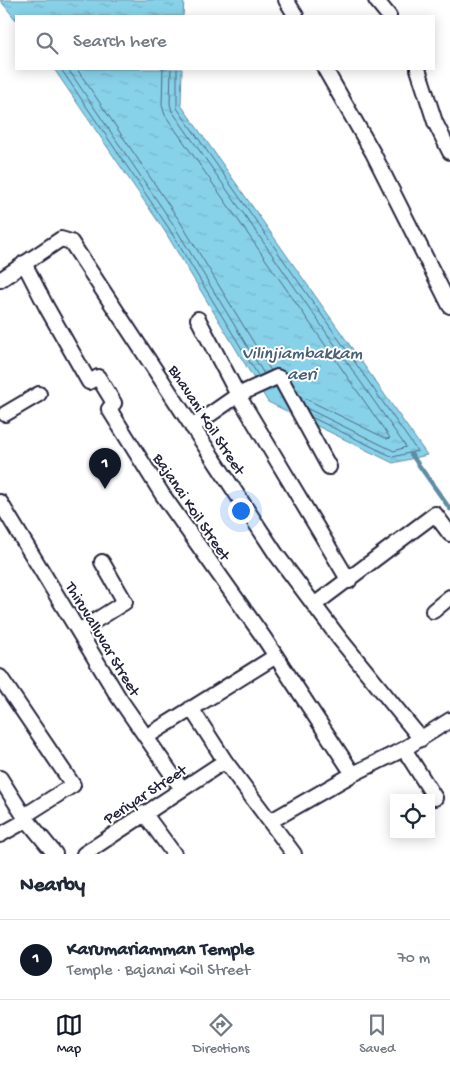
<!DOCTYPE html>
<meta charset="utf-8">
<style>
:root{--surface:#fff;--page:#f2f2f3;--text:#1f2937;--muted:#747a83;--line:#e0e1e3;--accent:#111827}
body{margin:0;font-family:"Gochi Hand",sans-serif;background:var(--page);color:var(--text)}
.controls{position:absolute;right:15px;bottom:15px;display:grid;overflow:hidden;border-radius:0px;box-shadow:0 2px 12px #0003}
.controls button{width:45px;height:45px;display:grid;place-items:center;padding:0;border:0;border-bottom:1px solid var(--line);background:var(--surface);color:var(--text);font:25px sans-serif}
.you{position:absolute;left:240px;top:510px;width:18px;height:18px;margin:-12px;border:4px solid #fff;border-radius:50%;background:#1a73e8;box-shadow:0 0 0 8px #1a73e833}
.badge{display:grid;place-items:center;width:32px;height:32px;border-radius:50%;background:var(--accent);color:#fff;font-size:16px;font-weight:700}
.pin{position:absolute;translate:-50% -41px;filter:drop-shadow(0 1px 2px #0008)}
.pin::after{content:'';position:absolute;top:26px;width:18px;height:15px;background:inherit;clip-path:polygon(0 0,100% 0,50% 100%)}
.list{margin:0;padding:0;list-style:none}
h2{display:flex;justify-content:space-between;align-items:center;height:65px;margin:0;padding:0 20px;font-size:21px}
h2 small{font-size:16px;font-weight:400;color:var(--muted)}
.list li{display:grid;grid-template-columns:32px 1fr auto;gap:15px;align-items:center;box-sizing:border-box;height:80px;padding:0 20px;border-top:1px solid var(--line)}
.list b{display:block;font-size:19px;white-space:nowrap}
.list p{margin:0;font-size:16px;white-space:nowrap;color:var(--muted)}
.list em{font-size:16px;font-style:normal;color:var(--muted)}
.icon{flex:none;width:28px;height:28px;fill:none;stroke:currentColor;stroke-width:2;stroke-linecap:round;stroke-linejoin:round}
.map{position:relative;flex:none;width:450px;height:854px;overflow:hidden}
.search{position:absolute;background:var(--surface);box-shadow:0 2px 12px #0003;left:15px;right:15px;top:15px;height:55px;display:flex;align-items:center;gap:12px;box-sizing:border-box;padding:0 18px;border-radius:0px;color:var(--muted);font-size:19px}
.sheet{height:145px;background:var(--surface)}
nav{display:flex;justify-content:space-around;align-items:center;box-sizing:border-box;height:70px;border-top:1px solid var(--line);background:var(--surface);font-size:14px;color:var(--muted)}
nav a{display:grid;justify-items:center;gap:2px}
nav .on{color:var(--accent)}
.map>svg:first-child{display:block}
.water{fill:url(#water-ripples);stroke:#5f8ca3}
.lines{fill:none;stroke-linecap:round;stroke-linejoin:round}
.shore{stroke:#4b6881;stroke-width:1}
.stream{stroke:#5f8ca3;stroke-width:4.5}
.minor-casing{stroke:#22223b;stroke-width:18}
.minor{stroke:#fff;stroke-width:14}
.labels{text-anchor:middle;stroke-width:4;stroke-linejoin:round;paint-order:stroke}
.street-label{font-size:16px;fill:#22223b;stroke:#fff}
.water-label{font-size:18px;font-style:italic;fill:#466078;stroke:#fff}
</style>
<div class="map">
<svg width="450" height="854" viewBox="0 0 450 854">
<defs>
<pattern id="water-ripples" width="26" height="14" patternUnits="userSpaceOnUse" patternTransform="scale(1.25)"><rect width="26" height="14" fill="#88d2e9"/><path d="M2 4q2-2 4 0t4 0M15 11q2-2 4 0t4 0" fill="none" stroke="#75b4c9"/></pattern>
</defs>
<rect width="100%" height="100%" fill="#fff"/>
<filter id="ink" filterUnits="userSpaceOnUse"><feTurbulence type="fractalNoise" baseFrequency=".02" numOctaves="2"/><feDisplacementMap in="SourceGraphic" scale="10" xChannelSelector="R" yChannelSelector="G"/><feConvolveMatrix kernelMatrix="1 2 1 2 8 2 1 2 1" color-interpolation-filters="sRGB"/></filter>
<g filter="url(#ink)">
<path class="water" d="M0,0H184L183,16H16V20Z
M54,69H182L181,105L427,455L393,463L268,402L164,230Z"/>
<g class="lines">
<path class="shore" d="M61,69L168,227L259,377
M68,69L173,224L264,374
M77,69L179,220L271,371
M163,69L162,105L165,115L390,438L387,439L300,396
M171,69L170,104L172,111L406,447L394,451L306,408
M177,69V108L417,451L393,457L311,417"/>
<path class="stream" d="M411,454L450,509"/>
<g class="minor-casing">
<path id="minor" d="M286,0L296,16
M376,0L389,16
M325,69L373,153L450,306
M418,69L435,122L450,152
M24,263L47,308L89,382L98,377L114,403L109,409L162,494L264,638L353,774
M0,280L61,239L71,242L276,554L339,638L421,739
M198,319L238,395L349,581
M5,414L39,394
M192,427L238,395L277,377L281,379L329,467
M0,502L119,698L182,789
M314,605L435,514L450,534
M433,611L450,597
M79,631L125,602L102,562
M0,677L73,785L24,816
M191,708L225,761L294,854
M146,737L276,656
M404,749L435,798
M0,778L24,816L55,854
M144,813L174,854
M271,821L353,774L404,749L450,720
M0,835L27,820
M84,854L225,761"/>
</g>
<use href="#minor" class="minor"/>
</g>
</g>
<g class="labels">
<g class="street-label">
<text transform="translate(208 419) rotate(57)" y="6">Bhavani Koil Street</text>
<text transform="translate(193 506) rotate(56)" y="6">Bajanai Koil Street</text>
<text transform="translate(104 638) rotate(59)" y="6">Thiruvalluvar Street</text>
<text transform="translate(144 793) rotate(-33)" y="6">Periyar Street</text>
</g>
<g class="water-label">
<text x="302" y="358">Vilinjiambakkam<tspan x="302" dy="21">aeri</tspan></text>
</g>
</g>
</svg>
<div class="controls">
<button><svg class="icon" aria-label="locate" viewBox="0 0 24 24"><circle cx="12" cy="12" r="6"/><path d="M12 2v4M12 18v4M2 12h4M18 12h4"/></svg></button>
</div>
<div class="you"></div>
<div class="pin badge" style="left:105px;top:489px">1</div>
<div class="search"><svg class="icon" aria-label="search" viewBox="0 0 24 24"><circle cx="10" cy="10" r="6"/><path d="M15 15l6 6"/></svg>Search here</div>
</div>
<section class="sheet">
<h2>Nearby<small></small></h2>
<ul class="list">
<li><span class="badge">1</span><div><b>Karumariamman Temple</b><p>Temple · Bajanai Koil Street</p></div><em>70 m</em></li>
</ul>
</section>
<nav>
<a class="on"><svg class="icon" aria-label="map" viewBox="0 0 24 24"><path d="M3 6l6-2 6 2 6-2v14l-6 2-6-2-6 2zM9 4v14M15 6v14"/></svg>Map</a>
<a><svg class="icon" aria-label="directions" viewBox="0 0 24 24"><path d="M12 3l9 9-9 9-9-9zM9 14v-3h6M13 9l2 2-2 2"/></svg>Directions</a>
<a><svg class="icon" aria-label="saved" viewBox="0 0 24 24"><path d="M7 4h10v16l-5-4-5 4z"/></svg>Saved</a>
</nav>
